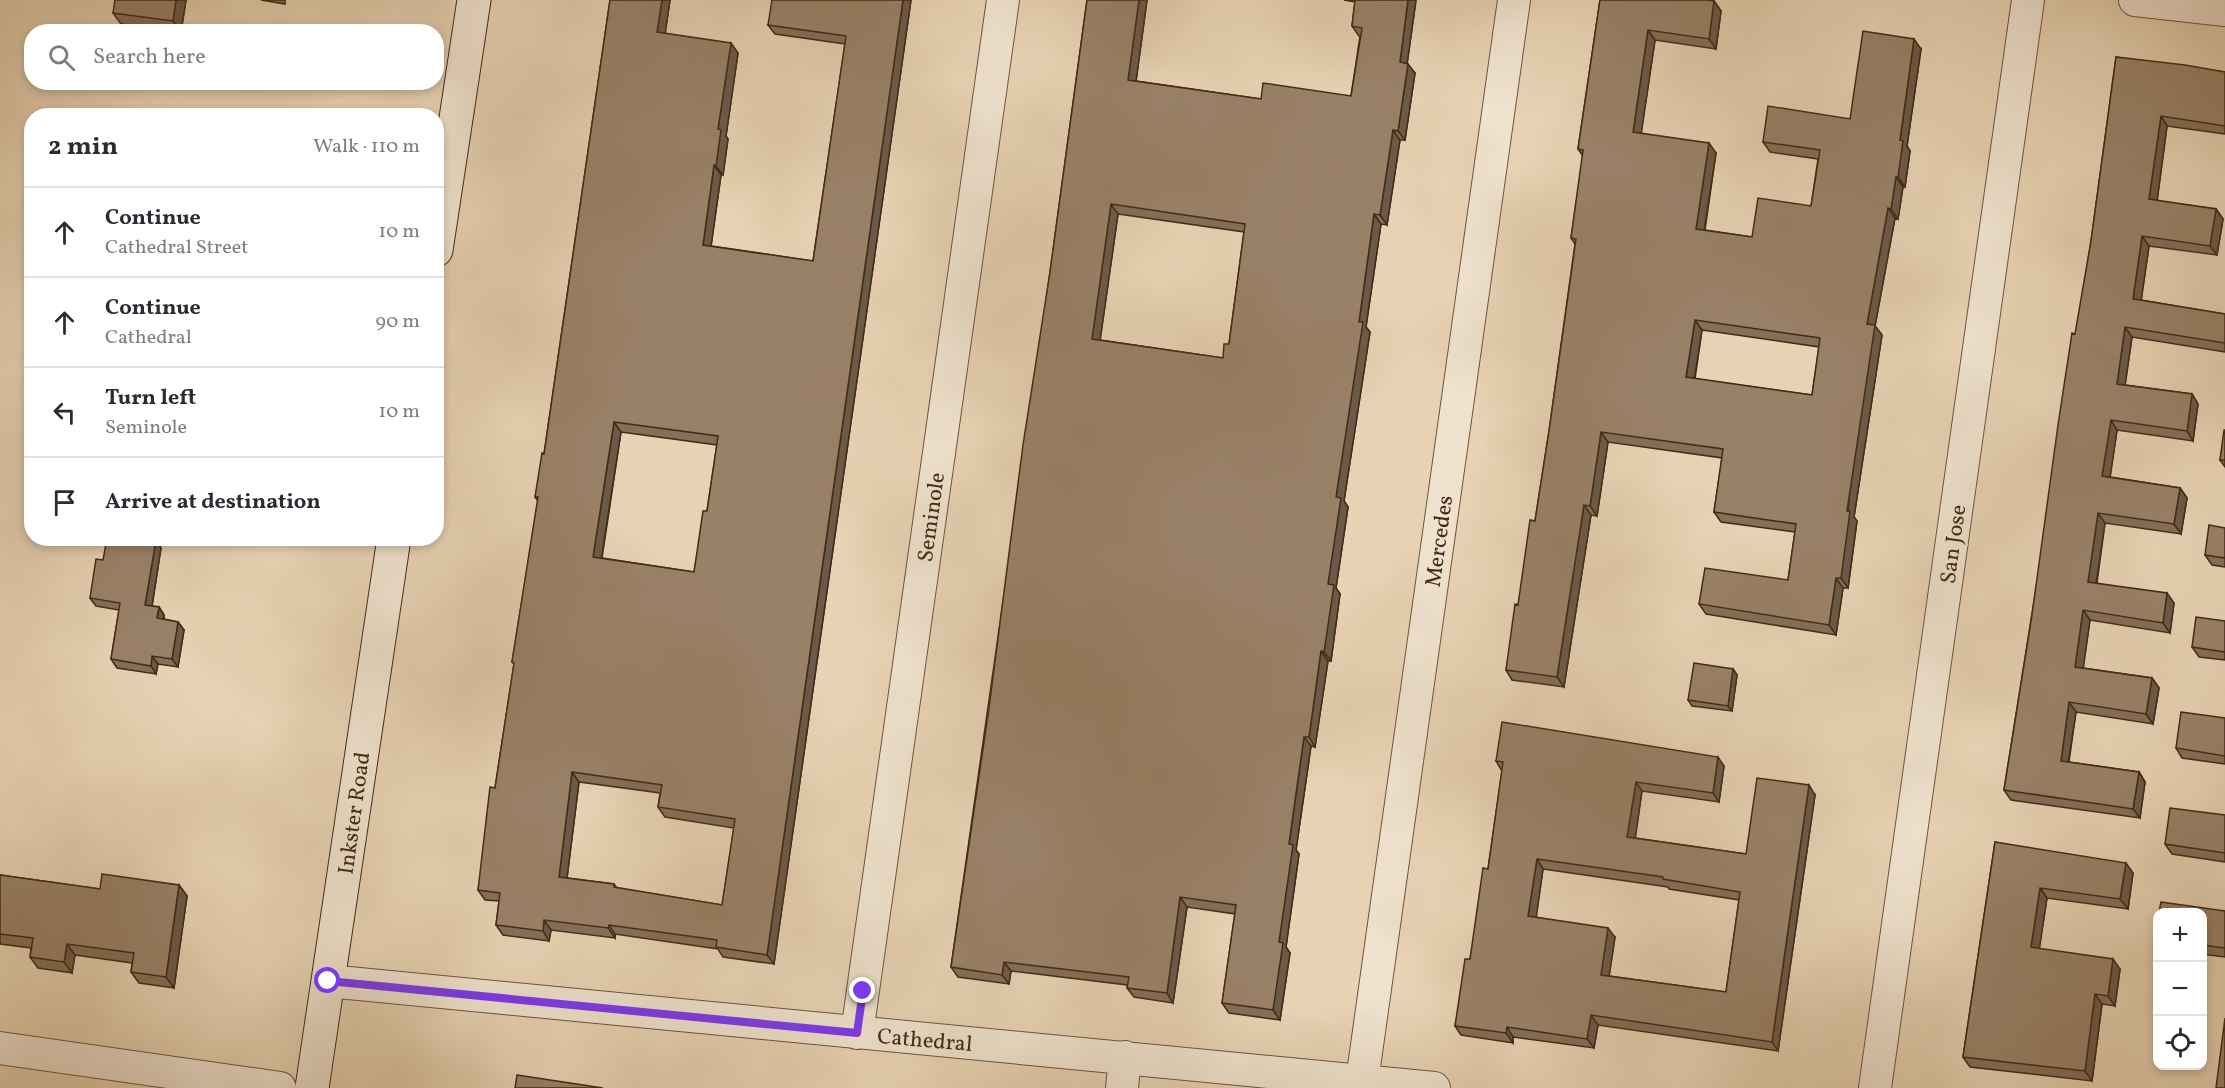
<!DOCTYPE html>
<meta charset="utf-8">
<style>
:root{--surface:#fff;--page:#f2f2f3;--text:#2b2b33;--muted:#7c7c81;--line:#e1e1e2}
body{margin:0;font-family:Vollkorn,serif;background:var(--page);color:var(--text)}
.controls{position:absolute;right:18px;bottom:18px;display:grid;overflow:hidden;border-radius:12px;box-shadow:0 3px 9px #0003}
.controls button{width:54px;height:54px;display:grid;place-items:center;padding:0;border:0;border-bottom:2px solid var(--line);background:var(--surface);color:var(--text);font:30px sans-serif}
.stop{position:absolute;width:18px;height:18px;margin:-14px;border:4px solid #7c3aed;border-radius:50%;background:#fff}
.stop.end{background:#7c3aed;border-color:#fff;box-shadow:0 2px 6px #0008}
.list{margin:0;padding:0;list-style:none}
h2{display:flex;justify-content:space-between;align-items:center;height:78px;margin:0;padding:0 24px;font-size:26px}
h2 small{font-size:20px;font-weight:400;color:var(--muted)}
.list li{display:grid;grid-template-columns:39px 1fr auto;gap:18px;align-items:center;box-sizing:border-box;height:90px;padding:0 24px;border-top:2px solid var(--line)}
.list b{display:block;font-size:22px;white-space:nowrap}
.list p{margin:0;font-size:20px;white-space:nowrap;color:var(--muted)}
.list em{font-size:20px;font-style:normal;color:var(--muted)}
.icon{flex:none;width:33px;height:33px;fill:none;stroke:currentColor;stroke-width:2;stroke-linecap:round;stroke-linejoin:round}
.map{position:relative;flex:none;width:2225px;height:1088px;overflow:hidden}
.search{position:absolute;background:var(--surface);box-shadow:0 3px 9px #0003;left:24px;top:24px;width:420px;height:66px;display:flex;align-items:center;gap:15px;box-sizing:border-box;padding:0 21px;border-radius:24px;color:var(--muted);font-size:22px}
.panel{position:absolute;background:var(--surface);box-shadow:0 3px 9px #0003;left:24px;top:108px;width:420px;height:438px;border-radius:24px}
.map>svg:first-child{display:block}
.lines{fill:none;stroke-linecap:round;stroke-linejoin:round}
.street-casing{stroke:#6d543d;stroke-width:34}
.secondary-casing{stroke:#442a16;stroke-width:35}
.street{stroke:#efe2ce;stroke-width:32}
.secondary{stroke:#efe2ce;stroke-width:33}
.wall{fill:#846f59;stroke:#442a16;stroke-width:1.5;fill-rule:evenodd}
.shaded-wall{fill:#6b5a49;stroke:#442a16;stroke-width:1.5}
.building{fill:#998168;stroke:#442a16;stroke-width:1.5;fill-rule:evenodd}
.route{stroke:#7c3aed;stroke-width:8}
.labels{text-anchor:middle;stroke-width:4.5;stroke-linejoin:round;paint-order:stroke}
.street-label{font-size:22px;fill:#442a16;stroke:#efe2ce}
</style>
<div class="map">
<svg width="2225" height="1088" viewBox="0 0 2225 1088">
<rect width="100%" height="100%" fill="#e7d2b3"/>
<filter id="stains"><feTurbulence type="fractalNoise" baseFrequency=".00333" numOctaves="4"/><feColorMatrix values="0 0 0 0 .2 0 0 0 0 .09 0 0 0 0 .02 0 0 0 .5 -.17"/></filter>
<radialGradient id="worn" r=".72"><stop offset=".6" stop-color="#630" stop-opacity="0"/><stop offset="1" stop-color="#630" stop-opacity=".3"/></radialGradient>
<g class="lines">
<g class="street-casing">
<path id="street" d="M2135,0L2225,10
M328,981L1434,1088
M857,1033L1003,0
M0,1048L280,1088
M1362,1081L1514,0
M1122,1088L1125,1057
M1875,1088L2028,0"/>
</g>
<g class="secondary-casing">
<path id="secondary" d="M436,250L474,0
M312,1088L394,538"/>
</g>
<use href="#street" class="street"/>
<use href="#secondary" class="secondary"/>
</g>
<path class="wall" d="M186,0L181,32L121,24L113,13Z
M261,0H285V4Z
M610,0H670L665,33L738,53L726,136L728,139L723,175H721L711,246L813,261L845,44L775,34L768,25L911,0L774,964L723,957L718,949L615,934V938L551,930L549,941L503,935L496,925L499,901L485,900L478,890L495,788L514,664L512,662L538,501L535,497L544,454ZM621,432L717,445L707,511L694,572L602,558ZM579,782L660,793L658,807L665,817L734,828L722,905L617,888L614,884L567,878Z
M1087,0H1147L1136,81L1261,99L1351,96L1360,36H1359L1352,26L1355,2L1344,0H1416L1407,64L1415,73L1405,140H1400L1387,225L1381,224L1366,327L1370,332L1344,501L1348,507L1336,588L1340,594L1331,661H1328L1315,747L1311,746L1296,850L1299,854L1286,947L1290,953L1280,1020L1229,1013L1222,1003L1235,914L1187,907L1173,1003L1134,997L1127,988V985L1011,971L1009,984L958,977L951,967L1050,272ZM1118,214L1244,232L1229,344L1223,358L1100,340Z
M1600,0L1714,1L1721,11L1716,49L1655,40L1641,133L1716,153L1705,230L1752,237L1811,206L1818,159L1770,152L1763,142L1850,119L1921,49L1907,146L1910,151L1905,187H1903L1898,219L1895,218L1875,326L1882,335L1854,517L1857,521L1848,588H1843L1836,635L1706,614L1699,604L1788,580L1795,532L1721,522L1714,512L1722,458L1608,442L1597,516L1591,515L1564,687L1512,680L1506,670L1518,605L1535,521L1549,431L1575,244L1571,238L1583,156L1578,149ZM1702,330L1819,347L1812,395L1695,379Z
M2116,57L2225,72V134L2167,126L2157,201L2216,209L2223,219L2217,255L2149,246L2141,300L2225,314V352L2132,337L2125,385L2192,394L2198,404L2193,441L2117,430L2110,477L2180,488L2187,498L2181,534L2105,523L2097,583L2174,603L2170,633L2090,620L2083,668L2152,678L2159,688L2153,724L2076,712L2069,762L2139,772L2145,782L2140,818L2011,800L2004,790L2091,241Z
M2225,430V467L2220,460Z
M2225,528V567L2212,565L2205,555Z
M156,540L161,548L152,606L159,607L164,615V619L178,622L184,630L178,667L158,664L156,674L117,668L111,659L119,610L96,606L90,598L103,560Z
M2225,621V660L2199,657L2192,647Z
M1733,669L1737,675L1732,711L1692,706L1688,700Z
M2225,718V764L2182,758L2176,748Z
M1496,761L1724,766L1719,802L1642,791L1635,838L1746,854L1815,795L1778,1051L1598,1025L1594,1048L1513,1037V1043L1461,1035L1455,1026L1470,959L1488,869L1502,771ZM1543,869L1668,887L1669,889L1739,900L1726,992L1609,976L1615,937L1536,917Z
M2225,815V862L2172,854L2165,844Z
M1995,842L2133,873L2128,909L2047,898L2039,949L2120,969L2115,1006L2102,1004L2092,1081L1970,1067L1963,1057Z
M0,875L100,889L179,885L187,896L174,988L139,983L131,972L132,963L75,955L72,973L38,968L30,957L31,948L0,944Z
M2225,911V957L2202,954V912Z"/>
<path class="shaded-wall" d="M176,0H186L181,32L173,21Z
M662,0H670L664,42L657,32Z
M903,0H911L774,964L767,955Z
M1139,0H1147L1135,89L1128,80Z
M1408,0H1416L1406,72L1400,62Z
M1714,1L1721,11L1716,49L1709,39Z
M1648,30L1655,40L1640,142L1633,132Z
M1914,39L1921,49L1907,146L1910,151L1905,187L1898,177L1900,140Z
M731,43L738,53L726,136L728,139L723,175L716,166L718,129Z
M1408,64L1415,73L1405,140L1398,131Z
M2161,116L2167,126L2156,209L2149,199Z
M1393,130L1400,140L1387,225L1380,215Z
M1709,143L1716,153L1703,238L1696,229Z
M714,165L721,175L710,254L703,245Z
M1896,177L1903,187L1898,219L1891,209Z
M1111,204L1118,214L1099,348L1092,339Z
M1888,208L1895,218L1875,326L1882,335L1854,517L1857,521L1848,588L1841,578L1867,324Z
M2216,209L2223,219L2217,255L2210,246Z
M1374,214L1381,224L1366,327L1370,332L1344,501L1348,507L1336,588L1340,594L1331,661L1324,652L1328,584L1336,497L1359,322Z
M2142,236L2149,246L2140,309L2133,299Z
M1695,320L1702,330L1693,387L1686,377Z
M2125,327L2132,337L2124,393L2117,384Z
M2192,394L2198,404L2193,441L2187,431Z
M2111,420L2117,430L2109,485L2102,476Z
M614,422L621,432L600,567L593,557Z
M1601,432L1608,442L1597,516L1590,506Z
M2180,488L2187,498L2181,534L2174,524Z
M1584,505L1591,515L1564,687L1557,677Z
M2098,513L2105,523L2095,591L2088,582Z
M156,540L161,548L151,613L145,605Z
M1836,578L1843,588L1836,635L1829,625Z
M2167,593L2174,603L2170,633L2163,623Z
M159,607L164,615L163,627L157,618Z
M2083,610L2090,620L2082,677L2075,667Z
M178,622L184,630L178,667L172,659Z
M1321,651L1328,661L1315,747L1309,737Z
M152,656L158,664L156,674L151,666Z
M1733,669L1737,675L1732,711L1728,706Z
M2152,678L2159,688L2153,724L2146,714Z
M2069,702L2076,712L2067,770L2061,761Z
M1304,737L1311,746L1296,850L1299,854L1286,947L1290,953L1280,1020L1273,1010L1279,942L1289,844Z
M1718,757L1724,766L1719,802L1713,793Z
M572,772L579,782L566,886L559,877Z
M2139,772L2145,782L2140,818L2133,809Z
M1636,782L1642,791L1634,847L1627,837Z
M1809,785L1815,795L1778,1051L1772,1042Z
M1537,859L1543,869L1535,926L1528,916Z
M2126,863L2133,873L2128,909L2120,899Z
M179,885L187,896L174,988L166,977Z
M2040,888L2047,898L2038,958L2031,947Z
M1180,897L1187,907L1173,1003L1167,993Z
M544,920L551,930L549,941L543,931Z
M609,925L615,934V938L608,928Z
M1608,928L1615,937L1608,984L1601,975Z
M67,944L75,955L72,973L64,962Z
M2113,959L2120,969L2115,1006L2108,996Z
M1004,962L1011,971L1009,984L1002,975Z
M2095,994L2102,1004L2092,1081L2085,1071Z
M1591,1015L1598,1025L1594,1048L1587,1039Z
M1507,1027L1513,1037V1043L1506,1033Z"/>
<path class="building" d="M115,0H176L173,21L113,13Z
M610,0H662L657,32L731,43L718,129L721,130L716,166L714,165L703,245L813,261L846,36L768,25L772,0H903L767,955L716,947L717,940L609,925L608,928L544,920L543,931L496,925L500,893L478,890L490,787L495,788L514,663L512,662L538,497H535L542,453L544,454ZM614,422L718,436L707,511H703L694,572L593,557ZM572,772L662,785L658,807L735,819L722,905L614,887V884L559,877Z
M1087,0H1139L1128,80L1261,99L1263,83L1351,96L1362,28L1352,26L1355,0H1408L1400,62L1408,64L1398,131L1393,130L1380,215L1374,214L1359,322H1363L1336,497L1341,498L1328,584L1334,585L1324,652L1321,651L1309,737H1304L1289,844L1293,845L1279,942L1283,943L1273,1010L1222,1003L1236,905L1180,897L1167,993L1127,988L1129,977L1004,962L1002,975L951,967L989,708L1023,445L1050,272ZM1111,204L1245,224L1229,344H1224L1223,358L1092,339Z
M1600,0H1708L1714,1L1709,39L1648,30L1633,132L1709,143L1696,229L1752,237L1758,198L1811,206L1820,150L1763,142L1768,106L1850,119L1863,31L1914,39L1900,140L1903,141L1898,177H1896L1891,209L1888,208L1867,324L1875,325L1847,511H1850L1841,578H1836L1829,625L1699,604L1705,568L1788,580L1796,524L1714,512L1723,449L1601,432L1590,506L1584,505L1557,677L1506,670L1515,604L1518,605L1530,520L1535,521L1549,431L1576,239L1571,238L1583,150L1578,149ZM1695,320L1820,338L1812,395L1686,377Z
M2116,57L2185,65L2225,72V126L2161,116L2149,199L2216,209L2210,246L2142,236L2133,299L2225,314V343L2125,327L2117,384L2192,394L2187,431L2111,420L2102,476L2180,488L2174,524L2098,513L2088,582L2167,593L2163,623L2083,610L2075,667L2152,678L2146,714L2069,702L2061,761L2139,772L2133,809L2004,790L2032,615L2058,425L2072,333L2075,334L2091,241Z
M2224,430H2225V460H2220Z
M2209,525L2225,528V558L2205,555Z
M107,538H146L156,540L145,605L159,607L157,618L178,622L172,659L152,656L151,666L111,659L120,603L90,598L96,559L103,560Z
M2196,617L2225,621V652L2192,647Z
M1694,663L1733,669L1728,706L1688,700Z
M2181,712L2225,718V756L2176,748Z
M1502,722L1718,757L1713,793L1636,782L1627,837L1746,854L1757,778L1809,785L1772,1042L1591,1015L1587,1039L1507,1027L1506,1033L1455,1026L1465,959H1470L1483,868L1488,869L1503,762L1496,761ZM1537,859L1663,877V879L1740,892L1726,992L1601,975L1608,928L1528,916Z
M2170,808L2225,815V853L2165,844Z
M1995,842L2126,863L2120,899L2040,888L2031,947L2113,959L2108,996L2095,994L2085,1071L1963,1057Z
M102,874L179,885L166,977L131,972L134,953L67,944L64,962L30,957L33,938L0,934V875L100,889Z
M2161,902L2225,911V948L2202,945V912H2159Z
M2157,925V939L2156,938Z
M2225,1018V1088H2216Z
M517,1075L603,1088H515Z"/>
<g class="lines">
<path class="route" d="M328,981L857,1033L863,991"/>
</g>
<g class="labels">
<g class="street-label">
<text transform="translate(930 517) rotate(-82)" y="8">Seminole</text>
<text transform="translate(1438 541) rotate(-82)" y="8">Mercedes</text>
<text transform="translate(1952 544) rotate(-82)" y="8">San Jose</text>
<text transform="translate(353 813) rotate(-82)" y="8">Inkster Road</text>
<text transform="translate(925 1039) rotate(5)" y="8">Cathedral</text>
</g>
</g>
<rect width="100%" height="100%" filter="url(#stains)"/>
<rect width="100%" height="100%" fill="url(#worn)"/>
</svg>
<div class="controls">
<button>+</button>
<button>−</button>
<button><svg class="icon" aria-label="locate" viewBox="0 0 24 24"><circle cx="12" cy="12" r="6"/><path d="M12 2v4M12 18v4M2 12h4M18 12h4"/></svg></button>
</div>
<div class="stop" style="left:328px;top:981px"></div>
<div class="stop end" style="left:863px;top:991px"></div>
<div class="search"><svg class="icon" aria-label="search" viewBox="0 0 24 24"><circle cx="10" cy="10" r="6"/><path d="M15 15l6 6"/></svg>Search here</div>
<section class="panel">
<h2>2 min<small>Walk · 110 m</small></h2>
<ul class="list">
<li><svg class="icon" aria-label="ahead" viewBox="0 0 24 24"><path d="M12 20V5M6 11l6-6 6 6"/></svg><div><b>Continue</b><p>Cathedral Street</p></div><em>10 m</em></li>
<li><svg class="icon" aria-label="ahead" viewBox="0 0 24 24"><path d="M12 20V5M6 11l6-6 6 6"/></svg><div><b>Continue</b><p>Cathedral</p></div><em>90 m</em></li>
<li><svg class="icon" aria-label="left" viewBox="0 0 24 24"><path d="M17 20v-9H6M10 6l-5 5 5 5"/></svg><div><b>Turn left</b><p>Seminole</p></div><em>10 m</em></li>
<li><svg class="icon" aria-label="arrive" viewBox="0 0 24 24"><path d="M6 21V4h12l-3 4 3 4H6"/></svg><div><b>Arrive at destination</b></div></li>
</ul>
</section>
</div>
